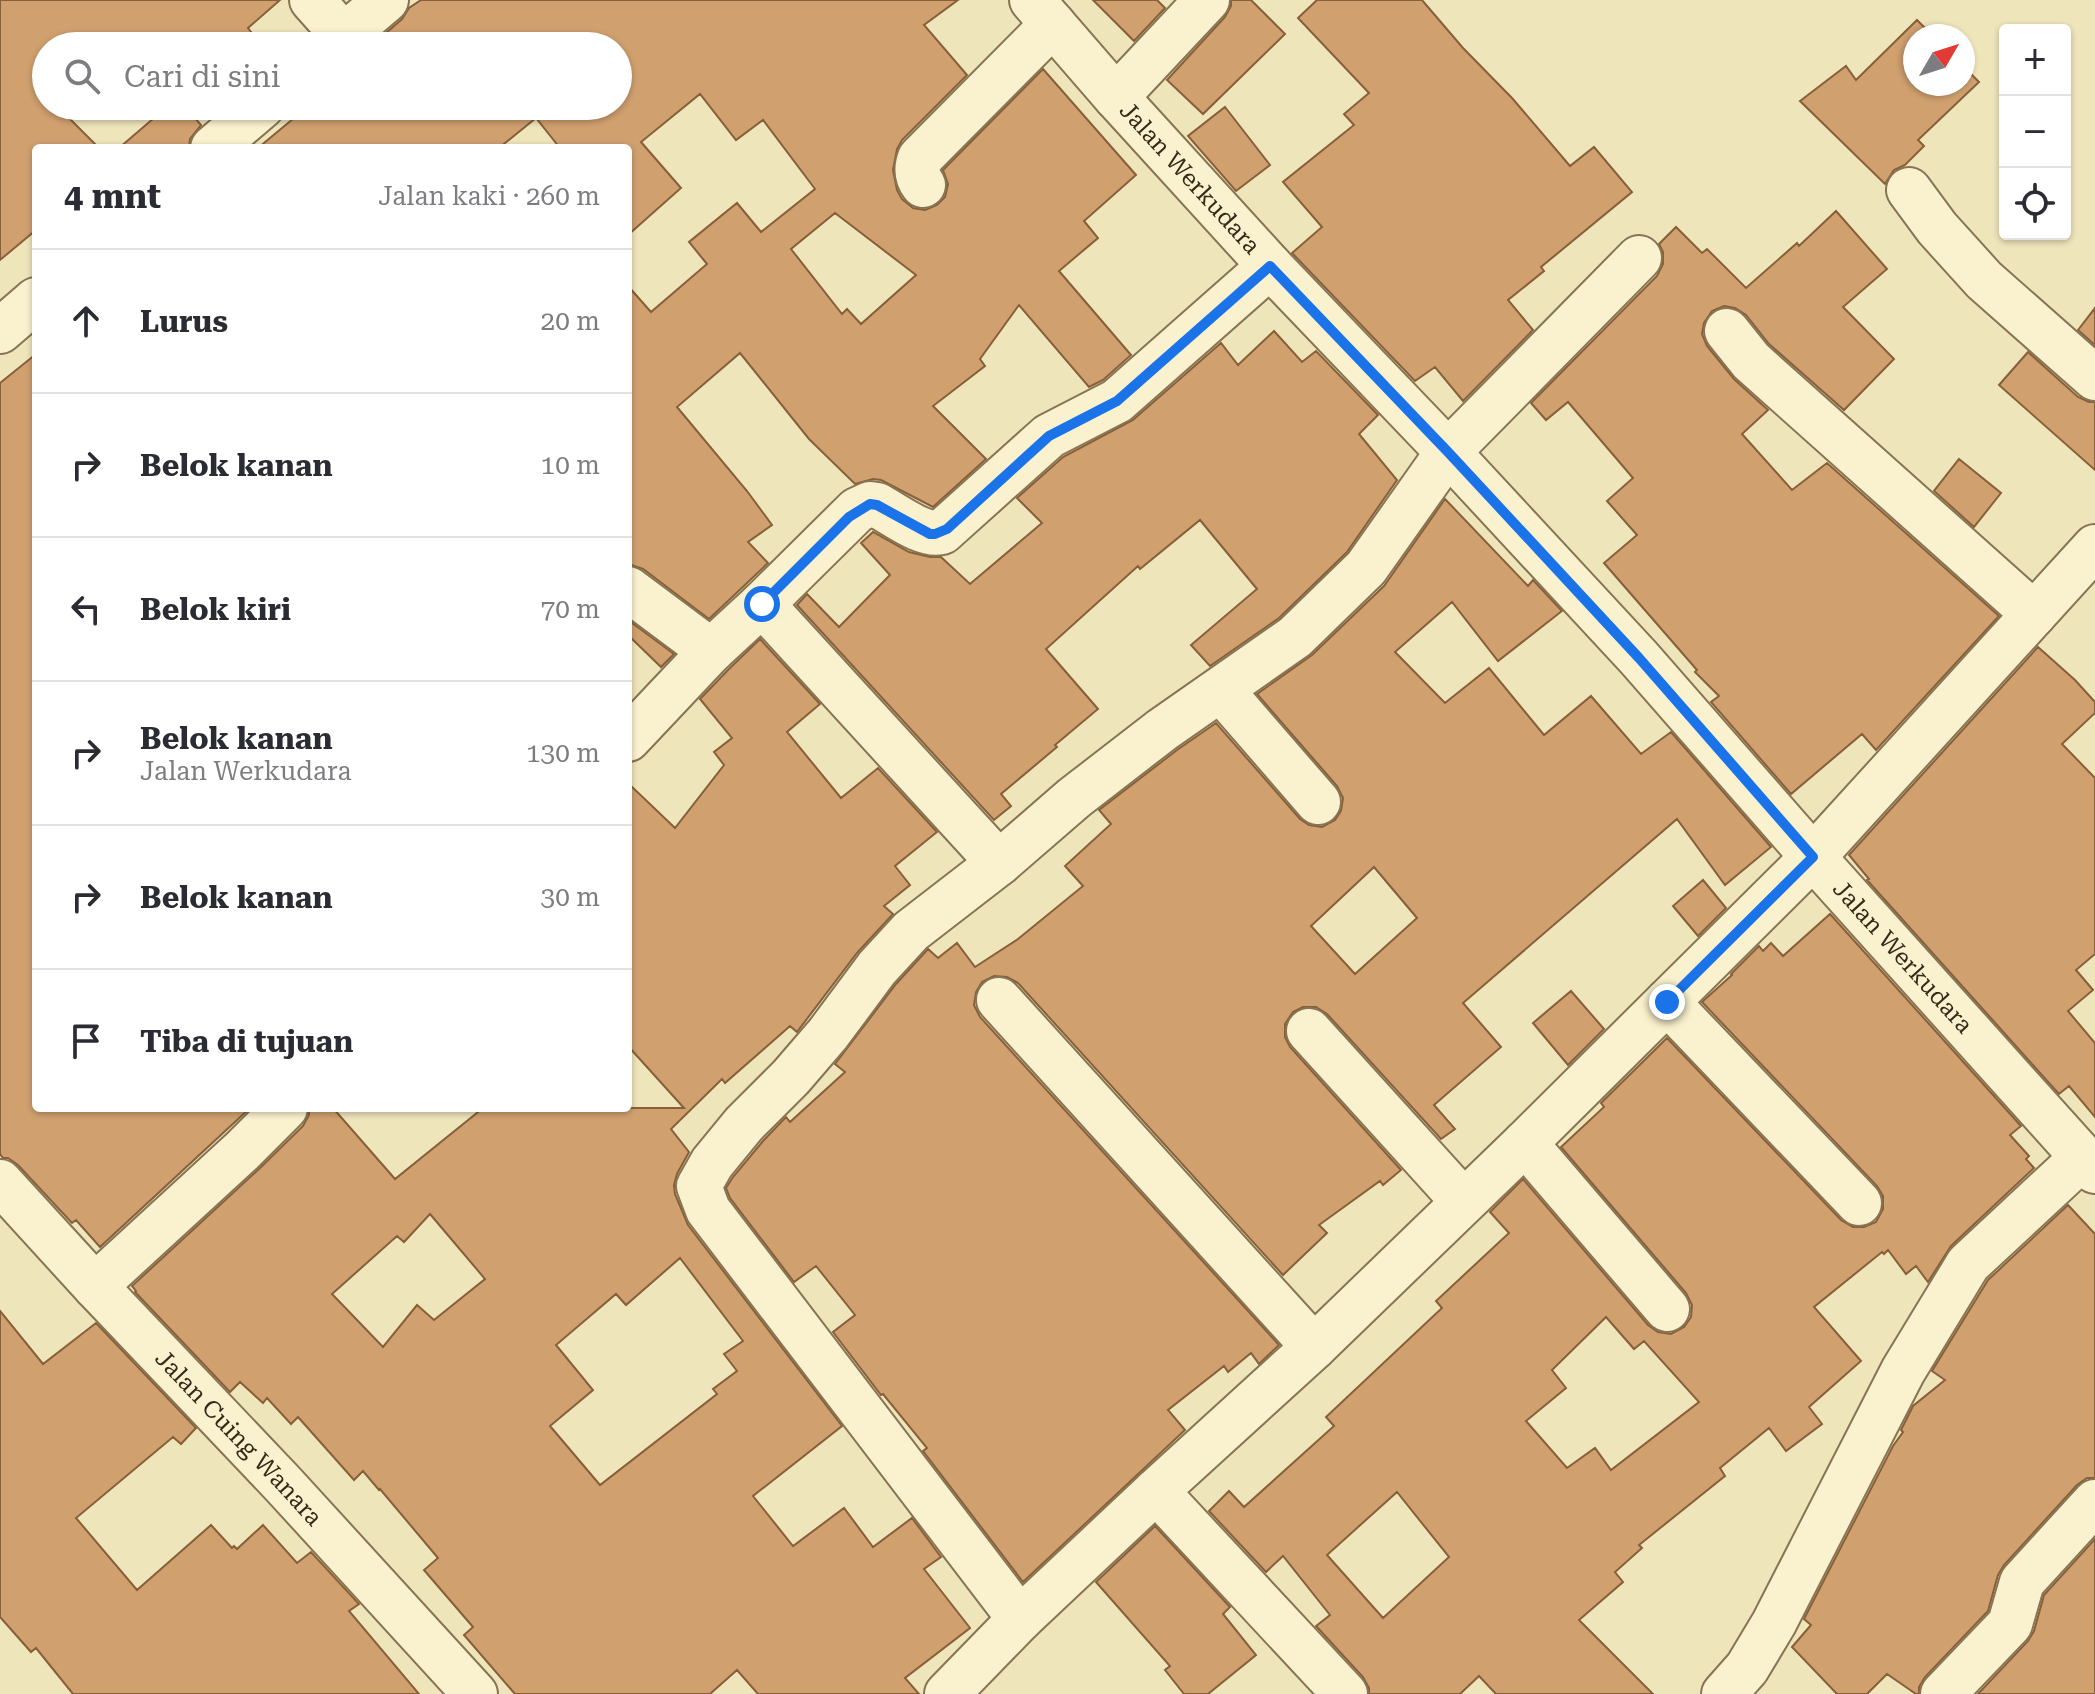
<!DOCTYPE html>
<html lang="id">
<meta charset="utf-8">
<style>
:root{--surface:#fff;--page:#f7f7f7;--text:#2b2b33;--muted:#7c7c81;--line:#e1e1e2}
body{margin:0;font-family:"Roboto Serif",serif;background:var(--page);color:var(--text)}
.controls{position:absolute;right:24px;top:24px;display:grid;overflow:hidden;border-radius:8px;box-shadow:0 2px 6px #0004}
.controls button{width:72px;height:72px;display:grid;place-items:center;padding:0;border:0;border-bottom:2px solid var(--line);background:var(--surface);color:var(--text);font:40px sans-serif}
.compass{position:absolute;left:1903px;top:24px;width:72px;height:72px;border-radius:50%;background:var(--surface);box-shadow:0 2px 6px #0004;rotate:51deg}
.stop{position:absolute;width:24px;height:24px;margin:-18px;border:6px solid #1a73e8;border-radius:50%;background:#fff}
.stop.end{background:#1a73e8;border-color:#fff;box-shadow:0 2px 8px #0008}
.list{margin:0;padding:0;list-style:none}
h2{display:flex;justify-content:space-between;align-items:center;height:104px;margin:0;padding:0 32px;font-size:34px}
h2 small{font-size:26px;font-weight:400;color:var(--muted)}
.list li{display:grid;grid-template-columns:52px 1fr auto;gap:24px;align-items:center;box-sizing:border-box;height:144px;padding:0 32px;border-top:2px solid var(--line)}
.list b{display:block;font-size:30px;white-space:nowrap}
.list p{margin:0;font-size:26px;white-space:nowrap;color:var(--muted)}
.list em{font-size:26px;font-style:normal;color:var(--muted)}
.icon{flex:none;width:44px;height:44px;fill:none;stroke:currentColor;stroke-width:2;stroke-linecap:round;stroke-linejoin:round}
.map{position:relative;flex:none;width:2095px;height:1694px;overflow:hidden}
.search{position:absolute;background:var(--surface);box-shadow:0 2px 6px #0004;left:32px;top:32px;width:600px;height:88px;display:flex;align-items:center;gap:20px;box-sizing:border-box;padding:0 28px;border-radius:44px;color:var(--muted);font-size:30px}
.panel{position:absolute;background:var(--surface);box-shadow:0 2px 6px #0004;left:32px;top:144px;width:600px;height:968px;border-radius:8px}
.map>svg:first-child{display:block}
.building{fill:#d0a06f;stroke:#875f39;stroke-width:2;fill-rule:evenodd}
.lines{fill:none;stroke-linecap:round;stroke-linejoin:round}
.minor-casing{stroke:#877454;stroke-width:48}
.minor{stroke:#faf1ce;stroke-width:44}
.route{stroke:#1a73e8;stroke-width:10}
.labels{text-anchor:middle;stroke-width:6;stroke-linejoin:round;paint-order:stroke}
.street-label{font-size:24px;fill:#352a1a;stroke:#f7eecb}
</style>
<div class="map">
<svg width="2095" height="1694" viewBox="0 0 2095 1694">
<rect width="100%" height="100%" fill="#efe5bb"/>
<path class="building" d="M0,0H280L248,28L262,46H46V106H57L99,148H36V230L0,260Z
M421,0H958L924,25L967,75L902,140L897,149L893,170L897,190L902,199L913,208L925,210L937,205L945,197L948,184L943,170L1043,69L1136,175L1084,221L1098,238L1059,271L1131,355L1103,380L1089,387L1019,305L980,359L985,366L933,406L986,459L933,507L881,480L873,479L855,484L809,439L740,353L677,407L747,491L772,525L748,542L768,563L709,619L643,569L628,564V286L651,312L707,264L689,242L737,203L761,232L815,189L763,120L736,140L700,94L641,142L681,188L628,235V148H560L536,118L499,148H258L306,108L305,106H618V46H382L391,40L386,33L402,19L409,8ZM835,213L916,275L861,324L847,309L842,314L791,249Z
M1093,0H1157L1165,8L1134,41Z
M1231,0H1251L1285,34L1203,114L1167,80L1225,17L1231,6Z
M1317,0H1422L1463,48L1512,98L1570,166L1594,147L1632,192L1541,267L1544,271L1508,300L1533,330L1463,401L1435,367L1415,381L1292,253L1322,227L1283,182L1354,125L1344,114L1369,93L1298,18Z
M1917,20L1933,36H1915V84H1963V66L1979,82L1918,140L1924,146L1905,165L1894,170L1885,184L1800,101L1846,66L1856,80Z
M168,106H185L201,125L190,139L189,148H119Z
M1225,107L1270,165L1236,191L1188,136Z
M1836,211L1887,269L1843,307L1894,359L1844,410L1769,344L1746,315L1735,308L1724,306L1712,311L1704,323L1702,334L1707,346L1734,379L1768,410L1742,434L1792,490L1827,463L1999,616L1876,750L1862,734L1791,794L1711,702L1719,696L1695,672L1697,670L1604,563L1637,535L1607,501L1633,478L1568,402L1546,420L1531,403L1657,276L1663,264V252L1659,244L1676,227L1702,253L1707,249L1746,288L1797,243L1799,246Z
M2095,308V345L2078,330Z
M1274,331L1302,362L1316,351L1378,415L1359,434L1397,480L1347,552L1279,618L1210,666L1191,645L1257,589L1200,520L1140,569L1138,566L1046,649L1098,709L1055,745L1057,747L1001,794L1011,806L994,820L797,605L807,594L839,627L890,575L861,543L873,532L909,552L930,557H941L970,584L1042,523L1017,498L1063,457L1133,420L1221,343L1238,365Z
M2028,352L2078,397L2089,402H2095V470L1999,385Z
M36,354V1108H250L100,1247L76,1220L72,1223L18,1165L8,1158H3L0,1154V383Z
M1959,459L2001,493L1974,527L1934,491Z
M1445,499L1528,586L1533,580L1562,611L1498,661L1452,602L1395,652L1445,703L1489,668L1544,735L1591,696L1641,754L1671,732L1771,847L1725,885L1677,819L1463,1003L1501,1047L1434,1105L1455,1129L1441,1139L1327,1014L1316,1007H1303L1293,1012L1285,1024V1037L1290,1047L1401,1170L1383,1185L1380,1181L1319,1225L1327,1233L1283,1275L1018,983L1007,977L994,976L982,982L976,992L974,1005L980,1017L1279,1345L1259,1364L1251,1353L1228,1372L1224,1366L1168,1410L1185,1430L1023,1582L923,1451L927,1448L883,1394L881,1395L833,1332L855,1315L816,1266L794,1282L730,1198L726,1188L733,1177L763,1141L786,1117L790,1122L845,1072L835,1064L896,984L928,949L938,958L957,943L975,967L1018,939L1083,886L1065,866L1111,824L1099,810L1177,750L1216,723L1300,819L1309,825L1322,827L1335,820L1341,811L1343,798L1337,786L1257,694L1312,655L1384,586ZM1374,867L1417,918L1355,974L1311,926Z
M628,620L674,654L661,667L628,635Z
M760,639L820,704L787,732L841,798L878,768L937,832L895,866L910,885L884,906L893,914L857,953L797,1032L790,1026L725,1083L722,1079L671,1129L689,1152L677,1174L674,1185L675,1194L688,1225L842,1426L753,1496L793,1546L844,1508L873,1547L912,1518L941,1557L924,1569L970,1628L905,1678L919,1694H758L737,1670L710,1694H515L464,1635L473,1627L424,1570L438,1558L380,1489L379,1490L363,1471L354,1480L298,1417L291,1424L267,1398L263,1403L240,1382L230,1392L135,1292L136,1291L132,1286L259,1169L303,1126L309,1115V1108H333L395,1179L483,1108H684L628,1046V783L675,828L724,765L714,752L732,738L700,699L729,669ZM430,1214L485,1279L434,1320L417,1305L383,1347L332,1294L397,1236L404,1242ZM680,1258L743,1341L724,1354L737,1371L713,1389L717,1394L600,1485L550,1426L593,1390L556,1345L616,1294L626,1305Z
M2038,647L2075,680L2095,702V713L2062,744L2095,778V954L2076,970L2093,990L2068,1011L2095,1043V1117L2069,1086L2059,1094L1867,880L1869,879L1849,855Z
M1703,880L1726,908L1698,936L1673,906Z
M1830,914L2021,1126L2010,1135L2029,1156L2026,1159L2034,1168L1951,1246L1928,1282L1916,1266L1906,1274L1888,1250L1884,1254L1882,1252L1814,1307L1861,1361L1809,1407L1822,1424L1786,1451L1769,1428L1720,1468L1725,1476L1639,1545L1642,1548L1615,1572L1623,1582L1579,1620L1653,1694H1496L1479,1676L1460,1694H1369V1688L1363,1677L1316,1626L1330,1615L1283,1556L1266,1572L1209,1511L1229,1491L1244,1507L1334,1426L1326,1417L1442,1308L1436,1301L1509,1233L1490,1212L1523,1179L1648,1325L1658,1332L1671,1334L1684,1327L1691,1317L1692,1305L1686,1293L1561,1147L1604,1107L1601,1103L1667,1038L1841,1220L1853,1227H1864L1876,1222L1883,1209V1196L1877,1186L1702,1002L1732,975L1731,974L1759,946L1763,951L1771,943L1783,956ZM1606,1317L1634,1349L1644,1341L1699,1402L1611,1470L1595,1448L1567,1468L1526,1421L1566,1388L1552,1370ZM1397,1492L1449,1557L1383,1618L1327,1555Z
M1571,991L1604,1029L1568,1065L1533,1023Z
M2068,1205L2095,1234V1478H2087L2077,1485L2004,1565L1998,1575L1988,1611L1925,1677L1919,1687V1694H1916L1887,1674L1867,1694H1837L1792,1647L1811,1625L1804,1619L1893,1446L1903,1432L1901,1430L1913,1406L1945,1380L1932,1371L1988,1280Z
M0,1311L43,1364L96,1323L196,1428L181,1444L173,1437L76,1518L137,1590L211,1525L232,1548L234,1546L237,1549L263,1525L297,1563L311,1552L359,1604L349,1611L419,1694H73L36,1648L31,1652L0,1617Z
M1155,1526L1230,1607L1223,1614L1256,1655L1208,1694H1184L1165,1670L1170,1666L1096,1582Z
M2095,1539V1694H1978L2028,1641L2034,1631L2044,1595Z"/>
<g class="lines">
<g class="minor-casing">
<g id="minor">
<path d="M312,0L344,36"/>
<path id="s1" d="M1032,0L1116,97L1270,266L1448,452L1639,658L1813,857L2095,1171"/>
<path d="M332,46L386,0"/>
<path d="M1116,97L1207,0"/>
<path d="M213,148L262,106"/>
<path d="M923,185C917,177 916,168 920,158L1053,24"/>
<path d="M1909,190L1937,228L1984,280L2095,378"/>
<path d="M0,331L36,300"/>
<path d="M1727,331L1751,361L2034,614"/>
<path d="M628,589L711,651"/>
<path d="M762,604L999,863"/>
<path d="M1221,690L1318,802"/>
<path d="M628,739L711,651L762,604L857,510L870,504L877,505C894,514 923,537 942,532L1049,436L1117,401L1270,266"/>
<path d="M999,1000L1314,1347"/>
<path d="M1667,1002L1859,1203"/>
<path d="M1309,1031L1463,1201"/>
<path d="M1525,1143L1667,1309"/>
<path id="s2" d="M0,1182L95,1286L283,1484L475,1694"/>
<path d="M95,1286L242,1151L285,1108"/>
<path d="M1156,1491L1345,1694"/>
<path d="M1020,1619L708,1210L699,1186L712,1163L744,1124L791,1077L828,1034L877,968L911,931L999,863L1074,798L1162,730L1295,637L1366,568L1448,452L1639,258"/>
<path d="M947,1694L1020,1619L1156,1491L1314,1347L1525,1143L1813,857L2095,547"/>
<path d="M1724,1694L1747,1668L1774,1623L1903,1371L1968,1264L2083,1157"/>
<path d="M1943,1694L2010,1624L2022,1582L2095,1502"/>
</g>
</g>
<use href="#minor" class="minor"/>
</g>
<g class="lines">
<path class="route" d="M762,604L849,517L870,504L877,505L930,534H935L947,529L1049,436L1117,401L1270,266L1448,452L1639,658L1813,857L1667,1002"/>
</g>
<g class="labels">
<g class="street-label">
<text dy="8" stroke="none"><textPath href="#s1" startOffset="238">Jalan Werkudara</textPath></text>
<text dy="8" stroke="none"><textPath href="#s1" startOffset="1294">Jalan Werkudara</textPath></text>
<text dy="8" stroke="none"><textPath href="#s2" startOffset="350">Jalan Cuing Wanara</textPath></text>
</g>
</g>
</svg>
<div class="controls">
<button>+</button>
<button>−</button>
<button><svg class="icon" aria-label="locate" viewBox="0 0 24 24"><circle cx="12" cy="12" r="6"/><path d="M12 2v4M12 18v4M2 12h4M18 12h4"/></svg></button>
</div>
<svg class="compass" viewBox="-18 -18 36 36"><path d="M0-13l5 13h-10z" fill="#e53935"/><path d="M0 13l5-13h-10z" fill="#7c7c81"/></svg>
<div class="stop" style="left:762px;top:604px"></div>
<div class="stop end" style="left:1667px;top:1002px"></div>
<div class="search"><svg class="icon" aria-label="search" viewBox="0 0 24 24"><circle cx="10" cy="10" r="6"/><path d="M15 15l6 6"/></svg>Cari di sini</div>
<section class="panel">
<h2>4 mnt<small>Jalan kaki · 260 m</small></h2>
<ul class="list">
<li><svg class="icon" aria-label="ahead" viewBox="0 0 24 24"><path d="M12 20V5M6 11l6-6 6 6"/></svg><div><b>Lurus</b></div><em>20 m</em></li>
<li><svg class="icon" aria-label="right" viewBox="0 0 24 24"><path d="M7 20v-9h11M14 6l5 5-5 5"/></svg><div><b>Belok kanan</b></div><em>10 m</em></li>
<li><svg class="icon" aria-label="left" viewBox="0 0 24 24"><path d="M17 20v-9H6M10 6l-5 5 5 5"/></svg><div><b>Belok kiri</b></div><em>70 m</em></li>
<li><svg class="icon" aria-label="right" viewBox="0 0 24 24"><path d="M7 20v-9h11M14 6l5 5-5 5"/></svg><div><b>Belok kanan</b><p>Jalan Werkudara</p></div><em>130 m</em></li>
<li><svg class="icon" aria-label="right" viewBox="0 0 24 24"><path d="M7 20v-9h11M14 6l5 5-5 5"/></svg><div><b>Belok kanan</b></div><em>30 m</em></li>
<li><svg class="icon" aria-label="arrive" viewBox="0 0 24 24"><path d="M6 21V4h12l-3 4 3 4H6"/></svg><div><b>Tiba di tujuan</b></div></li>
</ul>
</section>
</div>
